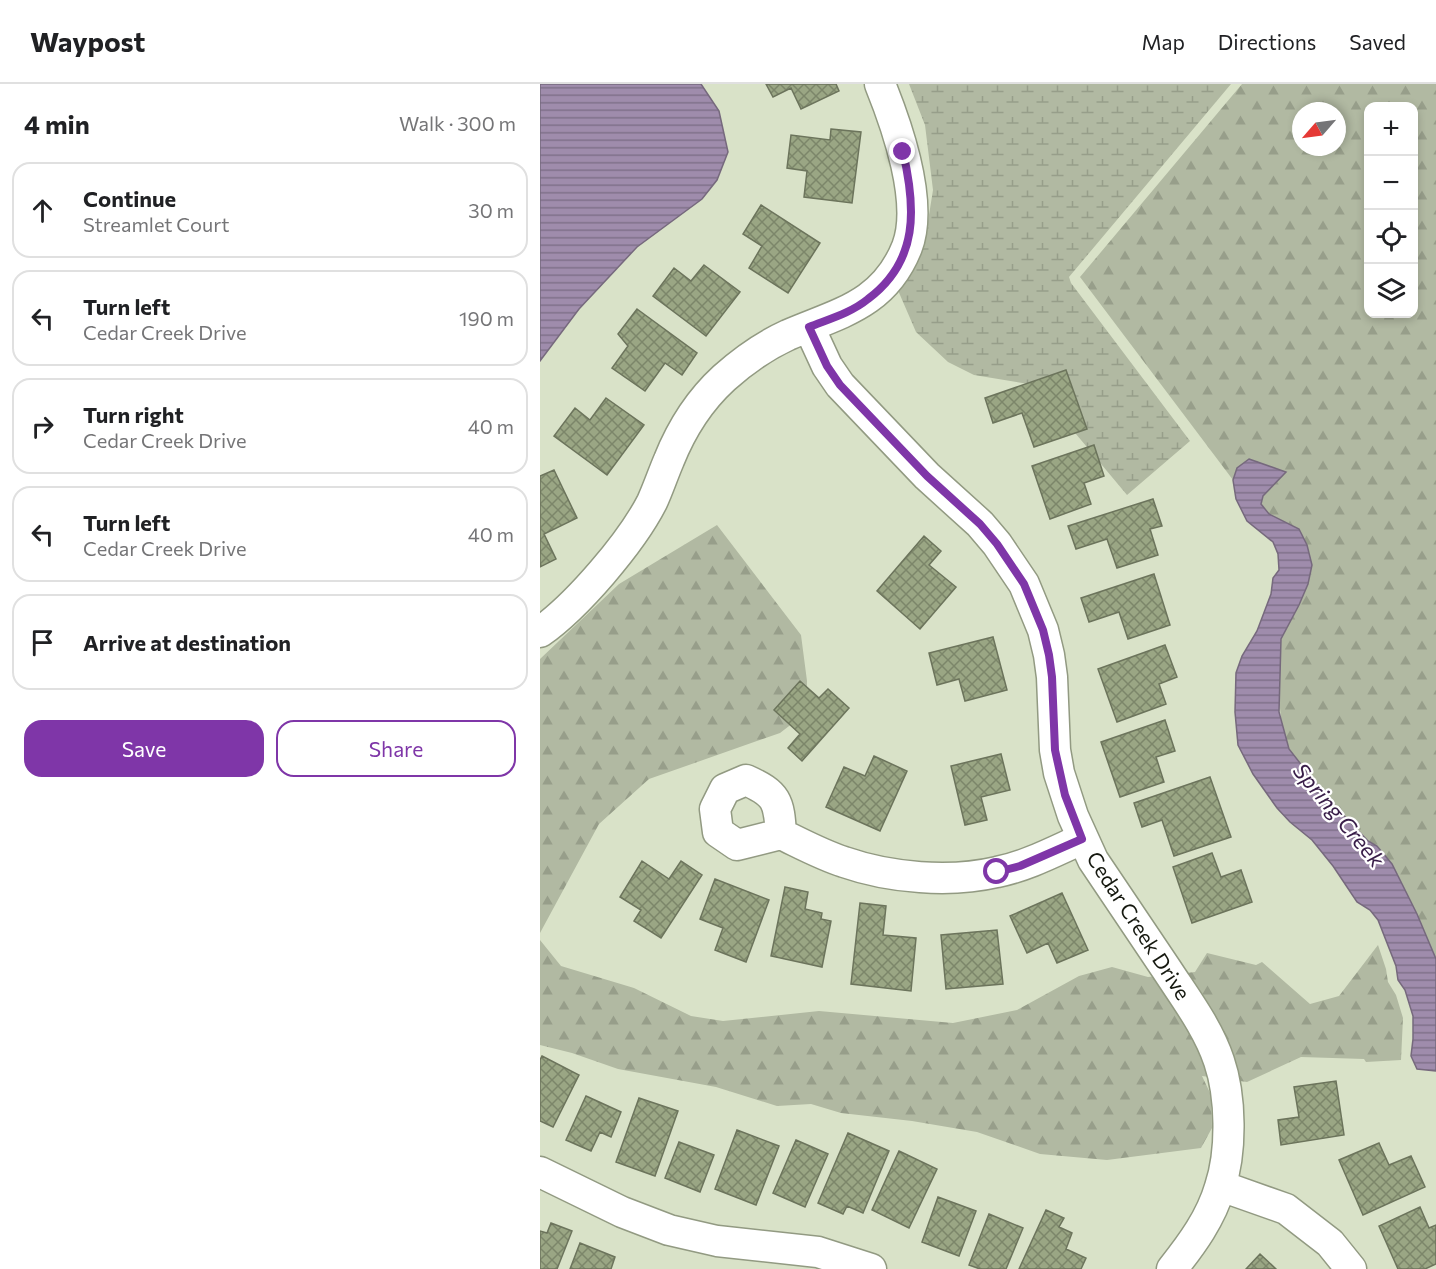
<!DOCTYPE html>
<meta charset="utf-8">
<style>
:root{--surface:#fff;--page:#f2f2f2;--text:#202124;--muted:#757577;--line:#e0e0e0;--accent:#7f36a8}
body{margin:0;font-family:Commissioner,sans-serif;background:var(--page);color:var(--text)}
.controls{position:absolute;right:18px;top:18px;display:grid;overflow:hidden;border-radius:12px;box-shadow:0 3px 9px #0003}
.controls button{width:54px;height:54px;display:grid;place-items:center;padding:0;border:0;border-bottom:2px solid var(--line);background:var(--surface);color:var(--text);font:30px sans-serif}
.compass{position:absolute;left:752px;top:18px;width:54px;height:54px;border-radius:50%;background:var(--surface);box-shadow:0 3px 9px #0003;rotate:242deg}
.stop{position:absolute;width:18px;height:18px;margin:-14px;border:4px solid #7f36a8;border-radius:50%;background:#fff}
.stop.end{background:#7f36a8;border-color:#fff;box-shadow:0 2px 6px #0008}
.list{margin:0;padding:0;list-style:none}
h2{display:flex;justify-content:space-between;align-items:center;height:78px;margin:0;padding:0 24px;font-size:26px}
h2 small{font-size:20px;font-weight:400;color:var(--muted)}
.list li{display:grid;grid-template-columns:39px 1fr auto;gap:18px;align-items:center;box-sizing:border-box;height:96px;margin:0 12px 12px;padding:0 12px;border:2px solid var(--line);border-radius:18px}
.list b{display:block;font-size:22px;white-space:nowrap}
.list p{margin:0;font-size:20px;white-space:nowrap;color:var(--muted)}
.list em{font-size:20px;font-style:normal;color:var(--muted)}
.actions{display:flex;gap:12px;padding:18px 24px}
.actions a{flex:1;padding:14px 0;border:2px solid var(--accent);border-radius:18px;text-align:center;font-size:21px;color:var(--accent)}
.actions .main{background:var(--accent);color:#fff}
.icon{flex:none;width:33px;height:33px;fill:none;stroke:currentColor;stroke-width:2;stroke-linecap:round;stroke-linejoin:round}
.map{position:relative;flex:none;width:896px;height:1185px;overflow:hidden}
header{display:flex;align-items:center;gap:36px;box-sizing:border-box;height:84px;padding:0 30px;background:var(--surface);border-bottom:2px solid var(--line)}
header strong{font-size:28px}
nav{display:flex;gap:33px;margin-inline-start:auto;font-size:21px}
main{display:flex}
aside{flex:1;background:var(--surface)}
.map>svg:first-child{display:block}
.forest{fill:url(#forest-firs);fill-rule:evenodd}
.wetland{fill:url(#wetland-marsh)}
.water{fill:url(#water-rules);stroke:#76697d;stroke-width:1.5}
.building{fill:url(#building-cross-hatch);stroke:#6c745c;stroke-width:1.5}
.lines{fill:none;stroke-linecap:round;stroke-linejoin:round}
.minor-casing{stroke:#929a82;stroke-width:33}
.minor{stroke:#fff;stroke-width:30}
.route{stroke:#7f36a8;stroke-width:8}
.labels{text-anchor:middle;stroke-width:4.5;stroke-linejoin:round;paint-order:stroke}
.street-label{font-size:21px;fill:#15180f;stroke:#fff}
.water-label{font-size:22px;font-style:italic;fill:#381d48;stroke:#fff}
</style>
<header>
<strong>Waypost</strong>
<nav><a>Map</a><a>Directions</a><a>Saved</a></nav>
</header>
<main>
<aside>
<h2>4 min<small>Walk · 300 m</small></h2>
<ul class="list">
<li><svg class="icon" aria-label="ahead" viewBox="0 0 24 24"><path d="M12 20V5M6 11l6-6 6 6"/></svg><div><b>Continue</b><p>Streamlet Court</p></div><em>30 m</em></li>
<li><svg class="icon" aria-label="left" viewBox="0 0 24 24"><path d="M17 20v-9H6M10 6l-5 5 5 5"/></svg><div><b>Turn left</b><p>Cedar Creek Drive</p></div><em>190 m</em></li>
<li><svg class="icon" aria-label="right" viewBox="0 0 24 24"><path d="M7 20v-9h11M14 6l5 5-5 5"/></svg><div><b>Turn right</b><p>Cedar Creek Drive</p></div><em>40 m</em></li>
<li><svg class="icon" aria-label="left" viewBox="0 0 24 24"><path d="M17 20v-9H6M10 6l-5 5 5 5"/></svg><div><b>Turn left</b><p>Cedar Creek Drive</p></div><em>40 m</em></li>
<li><svg class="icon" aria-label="arrive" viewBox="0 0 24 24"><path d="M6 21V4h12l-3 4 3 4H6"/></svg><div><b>Arrive at destination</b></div></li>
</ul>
<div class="actions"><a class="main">Save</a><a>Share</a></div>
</aside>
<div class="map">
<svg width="896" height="1185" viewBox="0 0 896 1185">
<defs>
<pattern id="forest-firs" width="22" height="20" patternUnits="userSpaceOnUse" patternTransform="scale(1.5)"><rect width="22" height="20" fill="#b1b9a2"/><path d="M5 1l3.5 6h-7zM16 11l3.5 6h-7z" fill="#979e8a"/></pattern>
<pattern id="wetland-marsh" width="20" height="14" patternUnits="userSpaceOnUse" patternTransform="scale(1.5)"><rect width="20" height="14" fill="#b1b9a2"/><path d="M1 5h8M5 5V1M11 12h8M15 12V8" fill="none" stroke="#979e8a"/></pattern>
<pattern id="water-rules" width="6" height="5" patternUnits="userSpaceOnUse" patternTransform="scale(1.5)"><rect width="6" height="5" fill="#9f8cac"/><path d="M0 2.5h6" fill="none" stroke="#80718a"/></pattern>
<pattern id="building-cross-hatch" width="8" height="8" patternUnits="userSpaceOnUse" patternTransform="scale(1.5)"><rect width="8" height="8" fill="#9aa684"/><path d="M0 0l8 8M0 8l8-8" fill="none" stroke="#7c866a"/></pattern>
</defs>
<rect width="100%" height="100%" fill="#d9e2c8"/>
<path class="forest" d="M702,0H896V875L837,762L828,757L771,696L749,665L742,643L739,615L741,555L755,529L768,500L759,445L729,430L720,420L723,412L745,388L709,375L697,384L693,396L540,193ZM828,22H874V230H828ZM761,27H797V63H761Z
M177,441L261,551L267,597L266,629L240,649L109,695L59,740L0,849V575L79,500Z
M0,856L21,882L94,904L151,932L183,937L279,927L413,939L477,926L539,892L572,883L608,893L655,888L667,869L716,881L722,878L770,920L799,912L838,861L846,885L848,898L856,911L863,934L861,976L826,978L824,975L761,973L707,998L662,992L671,1011L672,1044L661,1064L567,1076L500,1070L437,1048L372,1037L301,1029L271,1020L237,1022L176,1003L78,985L32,969L0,961Z"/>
<path class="wetland" d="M369,0H691L529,193L531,199L650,357L587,411L495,301L434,291L408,278L376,248L357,204L384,162L393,106L385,41Z"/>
<path class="water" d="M0,0H161L179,27L188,68L177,96L162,115L97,163L39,225L0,277Z
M709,375L746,388L723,412L721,420L729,430L759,445L767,461L772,481L768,500L759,521L741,555L739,628L749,665L789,716L828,757L837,762L852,780L877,830L896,875V987L877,985L871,972L873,955V932L865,906L858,896L856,882L838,836L830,826L817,818L793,782L772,756L750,738L737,724L713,690L698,661L695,628L696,589L702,572L717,547L731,510L733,494L739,486L738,470L733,458L707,437L696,415L693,396L697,384Z"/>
<path class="building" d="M226,0H296L299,7L261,25L251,4L233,13Z
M291,45L321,48L312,119L264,113L267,87L247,84L251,51L290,56Z
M221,121L280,159L248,209L209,184L222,162L203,150Z
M164,181L200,208L166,252L113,212L134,184L151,197Z
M97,225L157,269L142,291L125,279L105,307L72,284L88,262L78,250Z
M526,286L547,345L494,363L482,329L453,339L445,314Z
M66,314L104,341L67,391L14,352L35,324L50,336Z
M554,361L564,392L544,399L551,420L510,435L492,382Z
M14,386L37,434L4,450L16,475L0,483V392Z
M613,415L622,442L610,445L618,471L577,484L567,455L536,465L528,442Z
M384,452L401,467L389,481L416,503L380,545L337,507Z
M614,490L630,541L588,555L579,528L549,538L541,514Z
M453,553L467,606L425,617L419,595L397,601L389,569Z
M625,561L637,593L619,600L626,620L577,638L558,585Z
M260,597L279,614L288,605L309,624L262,677L248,664L260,650L234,626Z
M625,636L635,667L616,673L624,698L580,713L561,658Z
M461,670L470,706L441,713L447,736L425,741L411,682Z
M334,672L367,687L340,747L286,723L304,683L325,692Z
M670,693L691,753L634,772L622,736L602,743L594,719Z
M672,769L681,793L701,786L712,818L652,839L633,783Z
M102,777L129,795L141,777L162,791L121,854L94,837L101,826L80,813Z
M175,795L229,816L206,878L175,866L183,844L160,835Z
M245,803L268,808L265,825L282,829L281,835L291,837L282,883L231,872Z
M522,809L548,866L517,879L508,859L487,869L470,832Z
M320,819L346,822L343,851L376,854L371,907L311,900Z
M457,846L463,900L406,905L401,851Z
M2,972L39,991L13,1043L0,1037V976Z
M796,997L804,1051L741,1061L738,1036L759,1033L754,1003Z
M46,1012L81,1028L71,1053L60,1048L51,1067L26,1056Z
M99,1014L138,1027L115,1092L76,1078Z
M197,1046L239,1062L216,1121L175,1105Z
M308,1049L349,1067L323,1129L307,1122L303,1130L278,1119Z
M256,1056L288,1070L265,1123L233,1109Z
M139,1058L174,1071L160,1108L125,1094Z
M839,1059L849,1081L871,1072L885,1103L823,1131L799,1076Z
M359,1067L397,1085L369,1144L332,1126Z
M398,1113L436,1127L419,1172L382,1158Z
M880,1123L889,1144L896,1141V1180L885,1185H858L839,1142Z
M506,1126L524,1134L519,1143L532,1149L526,1165L546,1174L541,1185H479Z
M449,1130L483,1144L466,1185H440L429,1181Z
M11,1139L32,1147L17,1185H0V1147L7,1149Z
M40,1159L75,1173L71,1185H30Z
M720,1170L736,1185H706Z"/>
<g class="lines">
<g class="minor-casing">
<path id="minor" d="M269,243L287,282L300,301L387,392L440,440L457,460L484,500L503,546L509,571L512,593L515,666L519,689L533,732L553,776C578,813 602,849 627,886C646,915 668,944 679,977C691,1012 692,1067 680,1103C671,1134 652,1160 632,1185
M0,548C37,522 91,459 112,418C118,405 123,390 129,376C141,346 160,316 184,294C203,277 224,262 248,251C299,229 344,221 367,163C384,119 357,42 340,0
M206,696C237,710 239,717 241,750L197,761L178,748L175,725L185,705Z
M241,750C262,760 282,771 304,778C350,794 410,799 457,788C487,782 515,767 542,755
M0,1088L82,1128L129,1146L177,1157L278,1168L331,1185
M681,1102L746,1125L790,1159L811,1185"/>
</g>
<use href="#minor" class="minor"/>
</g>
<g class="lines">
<path class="route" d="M363,68C376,124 379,177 328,215C311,229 289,235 269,243L287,282L300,301L387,392L440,440L457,460L484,500L503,546L509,571L512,593L515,666L525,711L542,755L480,782L457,788"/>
</g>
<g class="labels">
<g class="street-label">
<text transform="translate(598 842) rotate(57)" y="7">Cedar Creek Drive</text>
</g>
<g class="water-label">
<text transform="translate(799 731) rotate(50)" y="8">Spring Creek</text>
</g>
</g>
</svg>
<div class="controls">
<button>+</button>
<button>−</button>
<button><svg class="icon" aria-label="locate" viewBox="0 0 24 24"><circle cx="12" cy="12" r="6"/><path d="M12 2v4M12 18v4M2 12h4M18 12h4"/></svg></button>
<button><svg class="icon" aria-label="layers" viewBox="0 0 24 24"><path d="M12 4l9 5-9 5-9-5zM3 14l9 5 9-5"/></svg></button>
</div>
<svg class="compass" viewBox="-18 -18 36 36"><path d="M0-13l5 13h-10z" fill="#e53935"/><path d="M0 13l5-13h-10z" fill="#757577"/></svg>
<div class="stop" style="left:457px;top:788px"></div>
<div class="stop end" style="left:363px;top:68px"></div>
</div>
</main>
